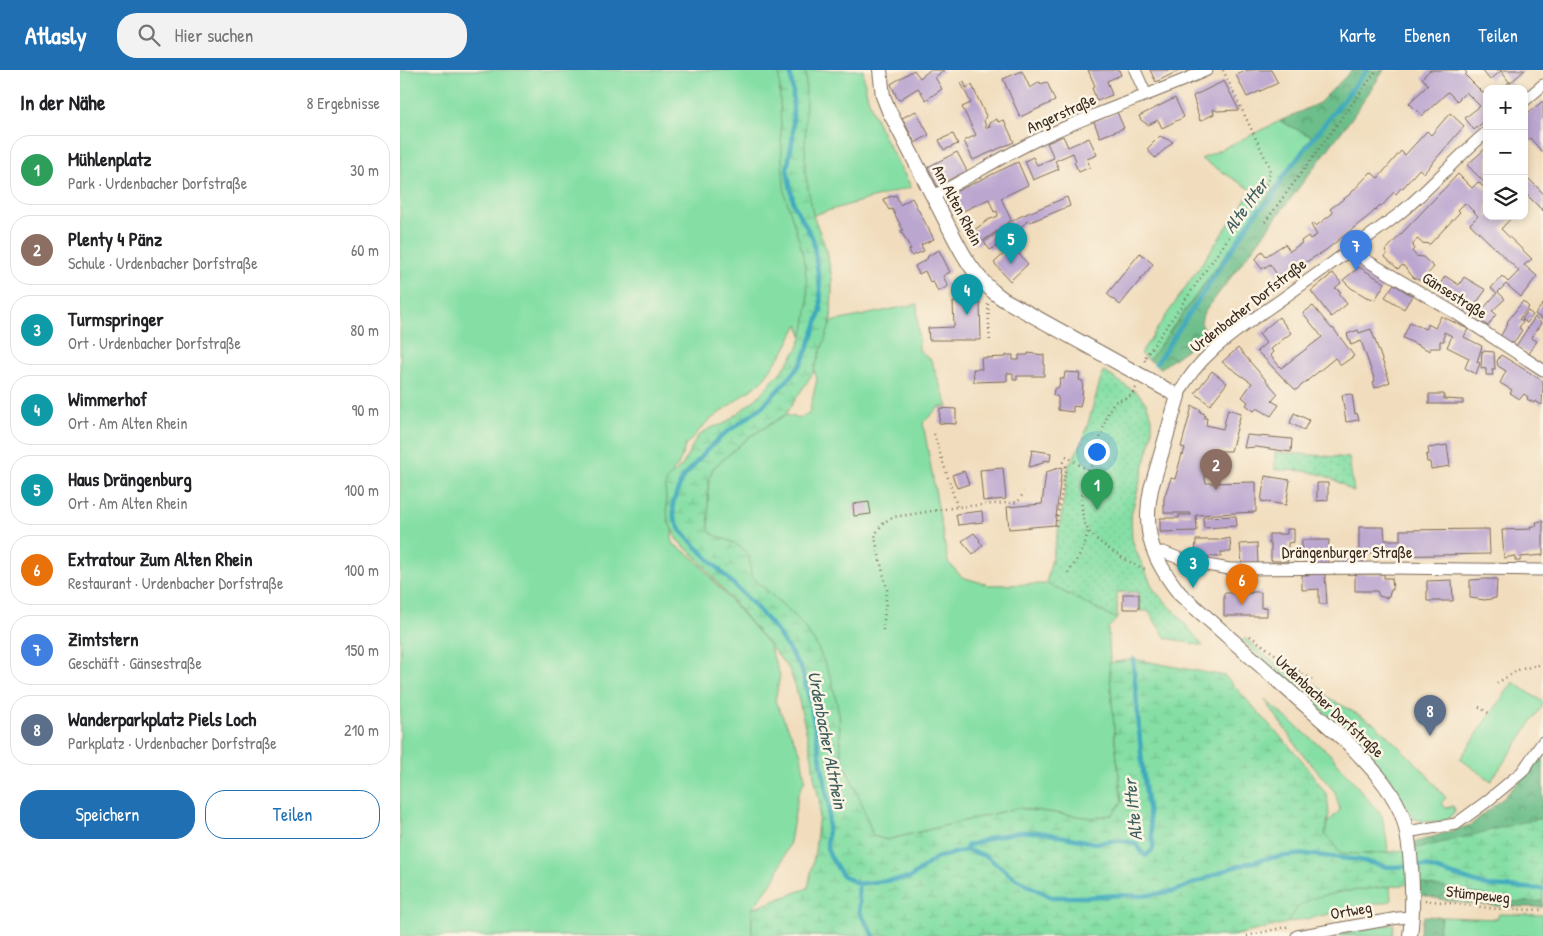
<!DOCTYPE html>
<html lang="de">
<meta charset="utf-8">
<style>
:root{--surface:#fff;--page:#f2f2f2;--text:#202124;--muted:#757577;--line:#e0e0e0;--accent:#1f6fb2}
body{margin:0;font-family:"Patrick Hand",sans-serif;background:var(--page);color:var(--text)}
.controls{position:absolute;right:15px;top:15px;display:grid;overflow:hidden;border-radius:10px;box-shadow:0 2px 8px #0003}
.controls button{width:45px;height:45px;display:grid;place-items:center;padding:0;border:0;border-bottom:1px solid var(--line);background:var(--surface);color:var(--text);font:25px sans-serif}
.you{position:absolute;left:696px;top:381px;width:18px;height:18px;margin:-12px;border:4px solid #fff;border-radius:50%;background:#1a73e8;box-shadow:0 0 0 8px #1a73e833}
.badge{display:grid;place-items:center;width:32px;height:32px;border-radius:50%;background:var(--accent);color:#fff;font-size:16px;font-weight:700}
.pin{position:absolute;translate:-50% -41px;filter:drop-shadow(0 1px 2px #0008)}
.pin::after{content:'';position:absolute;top:26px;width:18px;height:15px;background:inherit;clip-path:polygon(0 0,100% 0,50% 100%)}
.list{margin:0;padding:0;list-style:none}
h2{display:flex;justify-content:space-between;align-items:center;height:65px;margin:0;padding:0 20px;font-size:21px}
h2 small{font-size:16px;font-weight:400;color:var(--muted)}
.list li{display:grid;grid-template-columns:32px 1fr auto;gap:15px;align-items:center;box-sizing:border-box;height:70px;margin:0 10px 10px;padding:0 10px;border:1px solid var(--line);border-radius:20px}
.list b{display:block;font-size:19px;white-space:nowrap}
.list p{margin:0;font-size:16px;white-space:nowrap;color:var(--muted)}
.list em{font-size:16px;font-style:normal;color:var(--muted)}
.actions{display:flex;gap:10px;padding:15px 20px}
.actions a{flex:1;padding:11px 0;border:1px solid var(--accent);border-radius:20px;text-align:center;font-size:18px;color:var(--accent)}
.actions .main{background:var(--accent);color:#fff}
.icon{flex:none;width:28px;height:28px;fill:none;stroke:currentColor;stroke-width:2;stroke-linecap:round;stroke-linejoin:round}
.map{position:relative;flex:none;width:1143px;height:866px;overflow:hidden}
header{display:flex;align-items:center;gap:30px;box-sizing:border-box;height:70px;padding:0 25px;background:var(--accent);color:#fff}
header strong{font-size:24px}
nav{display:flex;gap:28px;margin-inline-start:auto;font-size:18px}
.search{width:350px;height:45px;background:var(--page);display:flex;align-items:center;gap:12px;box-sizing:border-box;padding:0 18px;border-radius:20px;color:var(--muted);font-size:19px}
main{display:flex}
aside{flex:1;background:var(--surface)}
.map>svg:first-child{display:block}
.grass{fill:#85dfa5;stroke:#608462}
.forest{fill:url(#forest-crowns);stroke:#547454}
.wetland{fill:url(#wetland-marsh);stroke:#608462}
.park{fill:url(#park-dots);stroke:#608462}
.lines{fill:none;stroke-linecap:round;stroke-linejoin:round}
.stream{stroke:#3da9bd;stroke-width:4.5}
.building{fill:#bba6d0}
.minor-casing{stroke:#7b6956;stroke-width:13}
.tertiary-casing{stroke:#7b6956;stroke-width:16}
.path{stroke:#7b6956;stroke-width:2.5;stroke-dasharray:1 4;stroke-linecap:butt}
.minor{stroke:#fff;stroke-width:11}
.tertiary{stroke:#fff;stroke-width:14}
.labels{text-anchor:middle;stroke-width:5;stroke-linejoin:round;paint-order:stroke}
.street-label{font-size:16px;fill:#3b2a1e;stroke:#fcf5e5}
.water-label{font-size:18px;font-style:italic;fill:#3c5d5e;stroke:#fcf5e5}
</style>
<header>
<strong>Atlasly</strong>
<div class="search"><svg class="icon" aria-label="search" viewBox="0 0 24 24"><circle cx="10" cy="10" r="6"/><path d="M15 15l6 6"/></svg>Hier suchen</div>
<nav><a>Karte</a><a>Ebenen</a><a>Teilen</a></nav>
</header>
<main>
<aside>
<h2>In der Nähe<small>8 Ergebnisse</small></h2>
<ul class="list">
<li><span class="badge" style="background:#2e9e5b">1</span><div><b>Mühlenplatz</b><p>Park · Urdenbacher Dorfstraße</p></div><em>30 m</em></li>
<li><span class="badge" style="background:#8d6e63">2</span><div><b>Plenty 4 Pänz</b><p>Schule · Urdenbacher Dorfstraße</p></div><em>60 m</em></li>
<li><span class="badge" style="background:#0f9aa8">3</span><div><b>Turmspringer</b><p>Ort · Urdenbacher Dorfstraße</p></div><em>80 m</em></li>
<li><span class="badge" style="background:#0f9aa8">4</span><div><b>Wimmerhof</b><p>Ort · Am Alten Rhein</p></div><em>90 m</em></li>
<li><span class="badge" style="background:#0f9aa8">5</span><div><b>Haus Drängenburg</b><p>Ort · Am Alten Rhein</p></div><em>100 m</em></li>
<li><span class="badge" style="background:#e8710a">6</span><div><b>Extratour Zum Alten Rhein</b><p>Restaurant · Urdenbacher Dorfstraße</p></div><em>100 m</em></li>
<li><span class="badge" style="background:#3f7fe0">7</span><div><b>Zimtstern</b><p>Geschäft · Gänsestraße</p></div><em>150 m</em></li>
<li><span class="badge" style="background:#5c6f8a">8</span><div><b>Wanderparkplatz Piels Loch</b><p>Parkplatz · Urdenbacher Dorfstraße</p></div><em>210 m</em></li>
</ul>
<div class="actions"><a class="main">Speichern</a><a>Teilen</a></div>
</aside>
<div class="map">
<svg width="1143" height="866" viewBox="0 0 1143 866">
<defs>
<pattern id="forest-crowns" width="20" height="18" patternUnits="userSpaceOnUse" patternTransform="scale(1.25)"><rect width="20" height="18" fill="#6cbe8a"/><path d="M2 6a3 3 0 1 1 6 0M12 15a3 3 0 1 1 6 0" fill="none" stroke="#5a9b70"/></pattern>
<pattern id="wetland-marsh" width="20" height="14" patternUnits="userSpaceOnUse" patternTransform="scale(1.25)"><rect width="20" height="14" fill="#85dfa5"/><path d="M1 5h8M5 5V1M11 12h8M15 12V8" fill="none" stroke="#74c08e"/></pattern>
<pattern id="park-dots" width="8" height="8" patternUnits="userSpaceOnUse" patternTransform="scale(1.25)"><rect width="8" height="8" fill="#85dfa5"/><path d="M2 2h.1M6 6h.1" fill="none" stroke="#74c08e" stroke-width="1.8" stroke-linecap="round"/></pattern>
</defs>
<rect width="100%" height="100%" fill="#fcf5e5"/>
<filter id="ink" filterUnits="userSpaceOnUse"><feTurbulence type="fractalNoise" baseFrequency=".02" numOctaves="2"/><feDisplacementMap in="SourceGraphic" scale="10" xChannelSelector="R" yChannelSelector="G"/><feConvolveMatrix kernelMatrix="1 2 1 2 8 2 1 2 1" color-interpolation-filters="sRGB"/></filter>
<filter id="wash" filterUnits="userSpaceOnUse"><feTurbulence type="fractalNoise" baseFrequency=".0096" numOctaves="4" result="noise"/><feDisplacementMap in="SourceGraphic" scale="20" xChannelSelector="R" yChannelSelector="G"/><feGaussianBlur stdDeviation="1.12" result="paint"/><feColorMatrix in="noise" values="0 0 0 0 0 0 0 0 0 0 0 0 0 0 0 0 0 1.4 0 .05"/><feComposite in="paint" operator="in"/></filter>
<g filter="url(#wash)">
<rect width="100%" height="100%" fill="#f1ddbd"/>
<path class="grass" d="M0,0H463C466,43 492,80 511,117L413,145L427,182L432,210L431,252L517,234L519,280L531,290L548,337H539L523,353L548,492L562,507L589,515L648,514L717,549L708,558L715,670L722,732L712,745L692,748L617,738L487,770L473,766L459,727L441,687L439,644L398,549L351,506L309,460L308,421L309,408L313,398L349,367L385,345L398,348L409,344L417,309L398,254L384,281L361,312L306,353L285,376L278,396L273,400L272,473L294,488L369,575L380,605L375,631L401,684L405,710L398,725L390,772L375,808L352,839V866H0Z
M880,51L912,66L749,290L740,284L852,120L801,89Z
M845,568L887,603L890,600L924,621L927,627L975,654L1021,698L1046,728L1041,733L1046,738L1053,736L1055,740C1049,755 1027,754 1013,748L989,708L974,690L932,649L843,571Z
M1113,612L1143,632V635L1091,711L1060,689Z
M865,630L930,684L982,746L987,771L991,831L887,853L873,809L940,740L935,722L900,681Z
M1099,844L1143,845V866H1037L1042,847L1097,849Z
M994,854L992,866H926Z"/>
<path class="forest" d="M952,0H984L951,49L803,244L801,253L807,265L761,298L749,290L912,67L880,51L919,33Z
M1143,682V837C1101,837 1058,835 1018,824L1013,773L1071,755L1101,730L1125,706Z
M1024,846L1042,847L1037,866H1019Z"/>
<path class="wetland" d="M379,0H406L405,101L413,145L427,182L432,210L431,252L413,303L385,345L349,367L313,398L309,408L308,421L309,460L312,464L334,473L349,484L351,506L398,549L416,574L432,610L439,644L441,687L459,727L473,766L487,770L617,738L692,748L712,745L722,732L715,670L709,593L733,589L825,606L901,689L927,725L929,744L925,765L934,773L939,783C1009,789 1075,761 1143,748V831L1117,832L1020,813L941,822L913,828L898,837L887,853L832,866H352V839L408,818L415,781L420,734L414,706L412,687L396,618L389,599L296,487L277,470L268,451L265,417L267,409L282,396L297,367L310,358L324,354L357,328L385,297L398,278L404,261L408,235L407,212L402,180L385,125L382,91Z"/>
<path class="park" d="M703,301L739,324L746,333L752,348V366L731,445L732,469L736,481L754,520L777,544L803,576L766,568L748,541H740L739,522H717V549L648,514L647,510L661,448L669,395L683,371Z
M875,382L949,388L954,422C946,417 938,411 930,408C913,400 894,400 875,400Z"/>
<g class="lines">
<path class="stream" d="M390,0L393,22V67L387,100L394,135L413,169L420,217L421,240L412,267L402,292L392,305L361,338L323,365L305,382L282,409L273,433L274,448L281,461L355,536L375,559L402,600L411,636L429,736L427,778L430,786L442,805L458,814L510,808L536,788L566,780L586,786L616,809L651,827H689L719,825L742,826L775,821L831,798L868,788L905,784L959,790L988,797L1025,796L1087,816L1143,819
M756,294L858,140L872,129L882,108L967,0
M566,780L567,776L593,767L618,762H639L695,773L713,771H725L736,774L742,783L746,786L753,779V774L742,694L733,589
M458,814L460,843L474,866"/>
</g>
<g id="blocks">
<path class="building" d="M514,0L520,8L530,0H545L535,7L542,19L526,30L518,18L499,30L497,28L491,14Z
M688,0H719L721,5L707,11L712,25L697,31L692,18L695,16Z
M750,0H780L756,12Z
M848,0H871L878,13L847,27L836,5Z
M1030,0H1064L1067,3L1065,5L1081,21L1087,25V49L1074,60L1065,48L1080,36L1066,22L1057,31L1048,22L1022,46L1009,33L1028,15L1022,8Z
M1082,0H1125L1110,13L1101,1L1090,10Z
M622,1L630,18L640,12L641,14L647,12L655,31L620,47L603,9Z
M824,11L839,40L817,41L813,39L814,44L800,51L793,26Z
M564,12L566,18L572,15L580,33L586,46L584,50L586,58L590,56L589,53L597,49L598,52L604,50L614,72L573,90L564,71L576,65L562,37L571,33L561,13Z
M1109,12L1115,19H1102Z
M775,28L784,47L762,58L758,50L748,55L741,50L739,46Z
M1143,31V83L1130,68L1124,73V46Z
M516,41L529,65L515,73L502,48Z
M717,42L724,58L700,67L694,52Z
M1050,43L1064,56L1024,103L1019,99L1003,118L1002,117L996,124L994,122L982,136L980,135L970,145L926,180L906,192L898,197L897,194L878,206L870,194L862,199L855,190L862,181L866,186L885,174L890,181L902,173L901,171L908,166L910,169L917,165L911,155L913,153L916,156L933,143L930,139L949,125L971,102L978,108L1001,81L1005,85L1027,61L1031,65Z
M553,64L558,74L544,80L539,70Z
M663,66L668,77L689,68L697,85L687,89L690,97L679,102L674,92L676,91L673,83L655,91L659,99L633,110L625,91L633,87L637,95L654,88L647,73Z
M760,66L773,72L755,88L747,79Z
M1087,77V111L1085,113L1067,95Z
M557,82L567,101L537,116L528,97Z
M618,92L628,115L601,128L611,150L599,160L619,147L667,127L670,136L630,152L628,150L617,161L622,167L612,176L628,194L610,211L594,193L611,177L602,166L598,169L601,174L590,180L584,172L598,162L597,161L577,175L570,163L588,150L598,146L597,141L594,142L589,129L559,143L551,124Z
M1058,104L1072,118L1078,112L1087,120V146H1113L1101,159L1132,189L1124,195L1137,206L1121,227L1106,214L1098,222L1105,229L1092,241L1096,244L1088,256L1076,247L1097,223L1091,218L1102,206L1108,212L1119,201L1070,154L1078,146L1065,133L1058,140L1060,142L1030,174L1022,173L1017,169L1013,174L1014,179L1012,181L1016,186L1023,187L1034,197L1021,211L1014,208L1003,195L998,199L985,187L987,183L985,181Z
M1130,110L1143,123V141L1124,122V116Z
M496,125L500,135L512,128L534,169L521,175L524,181L512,186L509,180L511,179L501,161L503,160L492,139L489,140L483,129Z
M539,180L550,202L543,206L548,216L538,222L533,211L530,212L525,201L519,204L515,196L527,189L528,186Z
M740,183L753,194L720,235L707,224Z
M959,197L985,213L975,230L968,227V228L951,218L943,210Z
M933,203L941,213L935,218L941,222L939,224L947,234L931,247L911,221Z
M1045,206L1059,215L1064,207L1086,220L1070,241L1037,220Z
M994,214L1012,226L1004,239L985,227Z
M1123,231L1129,237L1119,249L1123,251L1119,258L1122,260L1113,274L1100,267L1108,253L1107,252Z
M553,232H580L581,270H529L528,258L554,257Z
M1143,234V250L1135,244Z
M913,236L932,259L933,258L954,286L941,295L935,288L896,320L885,310L857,281L866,273L859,264L879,247L891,263L871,279L873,282L870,285L881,298L922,267L903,243Z
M1128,241L1133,245L1127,253L1122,249Z
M1041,246L1068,259L1064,267L1082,276L1077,292L1080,293L1076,304L1065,298L1069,288L1047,277L1052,266L1044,262V271H1040V278H1030V281L1003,268L1010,252L1025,259L1028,254L1035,258Z
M1135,247L1141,253L1131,268L1137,271L1129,284L1116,276Z
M971,259L990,312L975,318L973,312L975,311L961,271L951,275L947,264L958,260L959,263Z
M838,278L878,324L872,331L879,335L871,346L857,338L854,341L846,335L848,332L842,327L852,313L822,292Z
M1082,281L1094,282L1095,299H1092L1093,305H1086V299L1081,298Z
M628,283L644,285V306H617V310H613V303H607V311L574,312L573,299H582L581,288L606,287V285H613V290H619V285H628Z
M1101,285L1143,311L1142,335L1135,331L1134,333L1127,329L1128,327L1124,324L1120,329L1110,323L1112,320L1100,313L1106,301L1098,296L1097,291Z
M812,301L827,313L810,335L795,323Z
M665,302L680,303L679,310L683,311L682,328L680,337L673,336V342L658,340V327L653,325L654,319L659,317L660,308L664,309Z
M952,324L955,344L957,343L959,350L946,352L942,325Z
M1029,324H1044V329L1063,330V334H1029Z
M792,336L801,340L800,342L805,344L804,348H807L806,355L823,359L828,339L841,343L831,381H811L804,404L806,413L856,412V442L796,445L797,461L760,462V448H779V445H791L790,443H764V428L771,408L775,409L782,384L783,385L785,378L781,377Z
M540,338L556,339V354L539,353Z
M894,343L909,350L904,360L890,353Z
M847,365L892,369L891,382L856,377L844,378Z
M1047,375L1050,396L1031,399L1030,392H1027L1026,385L1029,384L1028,378Z
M632,380L651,383L650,391L643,390V393L629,397Z
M662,397L655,455L609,459L607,437L642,434L646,402Z
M603,398L606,429L583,431L580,400Z
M564,401L569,414L557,418L552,405Z
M865,406L890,410L886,435L861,431Z
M917,413H928V430L917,431Z
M469,432L471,444L454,446L453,434Z
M582,441L583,452L558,455L556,444Z
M836,446L837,456L804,458L803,447Z
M1143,451V485L1121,487L1120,491H1116L1114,486L1104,488L1102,460L1131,459L1130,456H1137L1136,452Z
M959,457H984L985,470H1000V460L1089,459L1090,484L985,486V482L964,483V495H940V483H959Z
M887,459H894V472L888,473V491H871V474H869V464H887Z
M574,463L580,470L579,471L583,475L573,484L562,471Z
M830,468L831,482H821V487L795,486L796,470H821Z
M902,470H929L927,496H908V485L901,484Z
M857,473L858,493L842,494L840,474Z
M925,504L927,534H919V519L902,520V505Z
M955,504H984V508H992L993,520H991L989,526L986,528L979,526L977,521H955Z
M1085,509H1097L1096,528L1085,530L1070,528V510Z
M1052,510L1053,531H1027V511Z
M852,522H861V538L867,537V546H824V523H852Z
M723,524H739V539H723Z"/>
</g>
</g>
<g filter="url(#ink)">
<use href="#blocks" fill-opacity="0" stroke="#7b6956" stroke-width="1"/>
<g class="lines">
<g class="minor-casing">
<path id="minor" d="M735,0L746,25
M1124,31L1143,15
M533,126C569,108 604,85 641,68C695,42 752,25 807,0
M949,180L1055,243L1143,300
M778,326C798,283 844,256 882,229C919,202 958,175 995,147C1029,121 1055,88 1087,62
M754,483L763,482L789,492L830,499L989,498L1143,500
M1006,762L1056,754L1086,732L1122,702L1143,672
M897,866L998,848L1011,847"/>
</g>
<g class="tertiary-casing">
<path id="tertiary" d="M480,0L483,26L489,41C506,73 522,105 538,136C556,170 570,207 603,229L778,326L751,419C742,463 753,490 780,524L948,673C968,694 988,714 1000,740C1013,768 1014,835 1010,866"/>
</g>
<path class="path" d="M865,152L977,0
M588,234L590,274
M745,291L744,289L868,111L870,103L869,96L823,0
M736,318L731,326L714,332L709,340L682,425C681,436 682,450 688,460C694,471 733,496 746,499L747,497
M534,364L557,436
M666,386L689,401
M656,456L666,397L662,390
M668,503L683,480L688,461
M483,560L487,520L475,468L476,463L484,452L494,447L557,437L618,432L624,422
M850,566L898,601L912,609
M1097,613L1118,600L1143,594
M1079,637L1090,644
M1025,830L1097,839L1143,840
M847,866L890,856"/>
<use href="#minor" class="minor"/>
<use href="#tertiary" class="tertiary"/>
</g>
</g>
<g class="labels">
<g class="street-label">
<text transform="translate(661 43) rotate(-24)" y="6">Angerstraße</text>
<text transform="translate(558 135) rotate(62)" y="6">Am Alten Rhein</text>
<text transform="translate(1055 225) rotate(32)" y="6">Gänsestraße</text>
<text transform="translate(848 235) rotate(-38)" y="6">Urdenbacher Dorfstraße</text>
<text x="947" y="488">Drängenburger Straße</text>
<text transform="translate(930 636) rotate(43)" y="6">Urdenbacher Dorfstraße</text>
<text transform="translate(1078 824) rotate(6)" y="6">Stümpeweg</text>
<text transform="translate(951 840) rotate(-10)" y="6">Ortweg</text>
</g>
<g class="water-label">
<text transform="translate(846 136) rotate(-54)" y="6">Alte Itter</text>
<text transform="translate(427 670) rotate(79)" y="6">Urdenbacher Altrhein</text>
<text transform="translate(733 740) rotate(-96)" y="6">Alte Itter</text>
</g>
</g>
</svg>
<div class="controls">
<button>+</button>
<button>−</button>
<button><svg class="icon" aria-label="layers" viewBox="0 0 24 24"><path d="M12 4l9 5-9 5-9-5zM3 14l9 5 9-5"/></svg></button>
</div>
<div class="you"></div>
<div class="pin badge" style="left:697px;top:440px;background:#2e9e5b">1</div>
<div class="pin badge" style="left:816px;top:420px;background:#8d6e63">2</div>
<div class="pin badge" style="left:793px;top:518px;background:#0f9aa8">3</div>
<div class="pin badge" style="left:567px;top:245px;background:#0f9aa8">4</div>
<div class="pin badge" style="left:611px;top:194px;background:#0f9aa8">5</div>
<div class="pin badge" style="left:842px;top:535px;background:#e8710a">6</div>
<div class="pin badge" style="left:956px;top:201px;background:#3f7fe0">7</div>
<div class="pin badge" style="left:1030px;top:666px;background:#5c6f8a">8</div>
</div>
</main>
